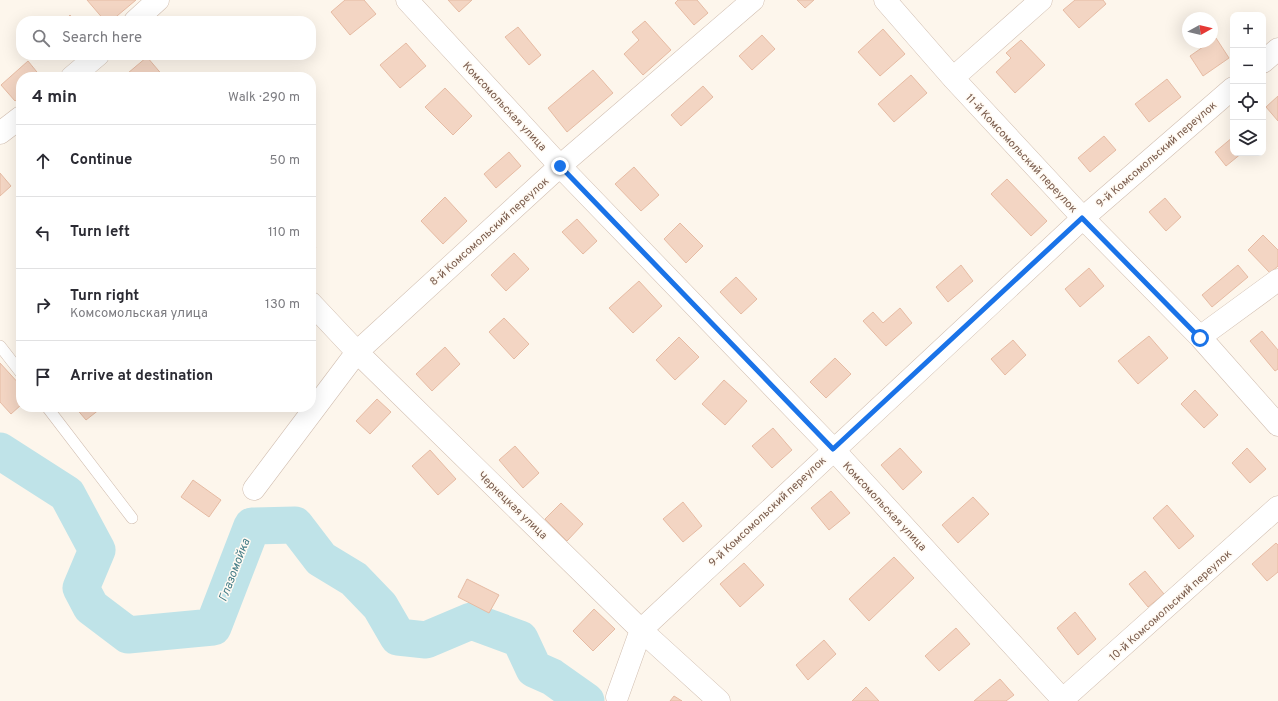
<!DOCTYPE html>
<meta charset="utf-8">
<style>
:root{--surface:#fff;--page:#f2f2f3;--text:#2b2b33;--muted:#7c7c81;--line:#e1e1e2}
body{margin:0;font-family:Overpass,sans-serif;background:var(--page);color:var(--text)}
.controls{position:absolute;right:12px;top:12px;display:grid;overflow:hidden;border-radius:8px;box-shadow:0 4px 16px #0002}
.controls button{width:36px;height:36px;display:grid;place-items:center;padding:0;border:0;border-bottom:1px solid var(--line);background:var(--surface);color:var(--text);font:20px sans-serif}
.compass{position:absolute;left:1182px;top:12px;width:36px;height:36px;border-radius:50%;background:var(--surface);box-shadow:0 4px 16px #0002;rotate:82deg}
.stop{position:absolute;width:12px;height:12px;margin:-9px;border:3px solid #1a73e8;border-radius:50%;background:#fff}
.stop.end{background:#1a73e8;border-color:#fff;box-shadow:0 1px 4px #0008}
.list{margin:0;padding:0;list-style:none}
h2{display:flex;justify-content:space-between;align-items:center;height:52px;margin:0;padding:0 16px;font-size:17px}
h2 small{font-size:13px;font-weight:400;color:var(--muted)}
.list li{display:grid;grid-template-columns:26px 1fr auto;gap:12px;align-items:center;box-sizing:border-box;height:72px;padding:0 16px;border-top:1px solid var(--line)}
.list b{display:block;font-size:15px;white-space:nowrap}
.list p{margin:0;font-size:13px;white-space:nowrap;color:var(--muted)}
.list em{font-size:13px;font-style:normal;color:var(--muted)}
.icon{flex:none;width:22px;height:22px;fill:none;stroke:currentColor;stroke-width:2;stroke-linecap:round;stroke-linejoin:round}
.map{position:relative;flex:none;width:1278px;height:701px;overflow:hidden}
.search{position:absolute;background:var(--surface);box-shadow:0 4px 16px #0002;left:16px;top:16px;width:300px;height:44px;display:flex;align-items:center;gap:10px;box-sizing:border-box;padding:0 14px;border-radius:16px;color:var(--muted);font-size:15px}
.panel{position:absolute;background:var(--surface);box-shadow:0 4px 16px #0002;left:16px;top:72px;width:300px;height:340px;border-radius:16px}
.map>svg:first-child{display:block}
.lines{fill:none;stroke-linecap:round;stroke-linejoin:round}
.river{stroke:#bfe3e8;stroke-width:37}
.building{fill:#f3d5c3;stroke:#e6bba3}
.lane-casing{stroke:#d1beb0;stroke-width:12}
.street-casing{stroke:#d1beb0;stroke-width:23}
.lane{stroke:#fff;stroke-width:11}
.street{stroke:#fff;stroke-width:22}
.route{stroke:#1a73e8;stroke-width:5}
.labels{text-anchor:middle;stroke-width:3;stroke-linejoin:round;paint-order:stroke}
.street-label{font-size:11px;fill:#7a5c4d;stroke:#fffaf3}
.water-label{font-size:12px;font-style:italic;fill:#437c86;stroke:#fffaf3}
</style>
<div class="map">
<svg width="1278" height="701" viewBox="0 0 1278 701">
<rect width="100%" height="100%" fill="#fdf6ec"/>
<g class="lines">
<path class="river" d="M0,451L67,494L97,550L81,588L91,607L128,635L213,627L252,526L295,525L321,559L354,579L380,606L398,637L426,640L471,621L520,639L534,669L552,677L586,701"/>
</g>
<path class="building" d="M87,0H136L111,21H105Z
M345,0H364L376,14L350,35L331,12Z
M448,0H472L459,12Z
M678,0H697L708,13L694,25L675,3Z
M797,0H814L805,8Z
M1075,0H1103L1106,4L1079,28L1063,10Z
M70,15L75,21H64Z
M645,21L671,50L643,75L624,54L639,40L632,32Z
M518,27L541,55L529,65L505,37Z
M883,29L905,54L880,76L858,52Z
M762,35L775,49L752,70L739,56Z
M1216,38L1229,58L1203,76L1190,56Z
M1021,40L1045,65L1015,93L996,72L1011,58L1006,53Z
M406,43L426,66L400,88L380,65Z
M147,57L164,77H131L128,73Z
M28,61L41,77H21V96L15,101L1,85Z
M593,70L613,93L567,132L548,108Z
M911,75L927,93L894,122L878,104Z
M1167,79L1181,97L1149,122L1135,104Z
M703,86L713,97L681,126L671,115Z
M445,88L472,116L453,135L425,107Z
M1278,96V121L1266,107Z
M1104,136L1116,150L1090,172L1078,158Z
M1233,137V153H1242L1226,166L1215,152Z
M509,152L521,166L496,188L484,174Z
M634,167L659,195L641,211L615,184Z
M0,173L11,186L0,196Z
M1007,179L1047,221L1031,236L991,194Z
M445,197L467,221L443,244L421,221Z
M1165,198L1181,217L1166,231L1149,212Z
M577,219L597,241L583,254L562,232Z
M680,223L703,246L686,263L664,239Z
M1263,235L1278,250V266L1270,273L1248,250Z
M311,242L316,248L311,252Z
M514,253L529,269L506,291L491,275Z
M961,265L973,281L948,302L936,287Z
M1238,265L1248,277L1212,307L1202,295Z
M1089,268L1104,286L1080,307L1065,289Z
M736,277L757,299L741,314L720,292Z
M639,281L662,306L633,333L609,308Z
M900,308L912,323L886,346L863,321L873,312L883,323Z
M504,318L529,344L514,359L489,332Z
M1262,331L1278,350V369L1275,371L1250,341Z
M1149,336L1168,358L1138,384L1118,361Z
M679,337L699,357L675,380L656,360Z
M1013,340L1026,355L1005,375L991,359Z
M445,347L460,364L432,391L416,374Z
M835,358L851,374L826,398L810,382Z
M0,363L21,386V405L11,414L0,402Z
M724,380L747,401L725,425L702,404Z
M1195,390L1218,415L1204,428L1181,404Z
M377,399L391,412L370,434L356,421Z
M75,407H98L100,409L86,420Z
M773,428L792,450L772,468L752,446Z
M515,446L539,473L523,488L499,460Z
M900,448L922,472L903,490L881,465Z
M1247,448L1266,469L1250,483L1232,463Z
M430,450L456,479L438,495L412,466Z
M193,480L221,500L209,517L181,497Z
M831,491L850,513L829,530L811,508Z
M973,497L989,514L958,543L942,525Z
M683,502L702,526L683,542L663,519Z
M561,503L583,524L567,541L545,519Z
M1167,505L1194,536L1179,549L1153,518Z
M1276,543L1278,545V572L1267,581L1252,564Z
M894,557L914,578L869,621L849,599Z
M744,563L764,585L740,607L720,584Z
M1145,571L1164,594L1148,607L1129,584Z
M467,579L499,595L489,613L458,597Z
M594,609L615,629L593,651L573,631Z
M1075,612L1096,639L1078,655L1057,628Z
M956,628L970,644L939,671L925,656Z
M824,640L836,654L808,680L796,665Z
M1000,679L1014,695L1006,701H974Z
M866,687L879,701H852Z
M674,696L682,701H670Z"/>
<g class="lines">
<g class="lane-casing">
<path id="lane" d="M0,346L21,373
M47,407L132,518"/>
</g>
<g class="street-casing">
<path id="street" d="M407,0L560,166L833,449L1064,701
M885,0L953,78L1083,218L1200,337L1278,425
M135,21L158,0
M1263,62L1278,49
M72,77L98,55
M953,78L1041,0
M0,133L21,117
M311,303L357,352L641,630L719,701
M1200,337L1278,280
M254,489L357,352L560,166L753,0
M617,697L641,630L1083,218L1233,88
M1061,701L1278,507"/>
</g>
<use href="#lane" class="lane"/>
<use href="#street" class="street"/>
</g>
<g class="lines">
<path class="route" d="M560,166L833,449L1082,218L1200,338"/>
</g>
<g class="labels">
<g class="street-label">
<text transform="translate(505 106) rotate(47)" y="4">Комсомольская улица</text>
<text transform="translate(1022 153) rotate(47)" y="4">11-й Комсомольский переулок</text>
<text transform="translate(1156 154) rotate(-41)" y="4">9-й Комсомольский переулок</text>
<text transform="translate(489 231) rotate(-42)" y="4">8-й Комсомольский переулок</text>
<text transform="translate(513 505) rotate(44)" y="4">Чернецкая улица</text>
<text transform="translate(885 506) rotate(47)" y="4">Комсомольская улица</text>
<text transform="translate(767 511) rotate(-43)" y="4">9-й Комсомольский переулок</text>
<text transform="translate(1170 605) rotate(-42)" y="4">10-й Комсомольский переулок</text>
</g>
<g class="water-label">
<text transform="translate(234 570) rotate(-69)" y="4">Глазомойка</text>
</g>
</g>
</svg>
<div class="controls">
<button>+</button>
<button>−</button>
<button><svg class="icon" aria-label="locate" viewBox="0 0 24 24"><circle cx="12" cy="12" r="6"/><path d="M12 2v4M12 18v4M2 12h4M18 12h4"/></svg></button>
<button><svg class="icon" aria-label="layers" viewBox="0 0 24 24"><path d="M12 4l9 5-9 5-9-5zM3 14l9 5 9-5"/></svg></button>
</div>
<svg class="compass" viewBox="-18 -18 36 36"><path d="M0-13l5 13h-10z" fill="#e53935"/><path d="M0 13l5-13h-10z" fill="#7c7c81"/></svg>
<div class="stop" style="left:1200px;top:338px"></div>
<div class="stop end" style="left:560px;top:166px"></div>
<div class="search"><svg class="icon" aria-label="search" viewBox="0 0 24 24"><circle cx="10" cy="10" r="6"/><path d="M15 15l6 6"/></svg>Search here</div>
<section class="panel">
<h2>4 min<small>Walk · 290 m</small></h2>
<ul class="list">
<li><svg class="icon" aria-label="ahead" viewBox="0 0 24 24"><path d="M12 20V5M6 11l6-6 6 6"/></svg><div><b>Continue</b></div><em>50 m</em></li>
<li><svg class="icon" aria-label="left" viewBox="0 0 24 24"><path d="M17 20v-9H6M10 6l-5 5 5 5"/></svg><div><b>Turn left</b></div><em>110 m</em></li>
<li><svg class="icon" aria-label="right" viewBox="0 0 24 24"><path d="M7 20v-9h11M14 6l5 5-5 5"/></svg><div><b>Turn right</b><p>Комсомольская улица</p></div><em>130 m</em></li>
<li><svg class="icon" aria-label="arrive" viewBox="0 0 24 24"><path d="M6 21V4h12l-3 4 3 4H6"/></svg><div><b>Arrive at destination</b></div></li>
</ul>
</section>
</div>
